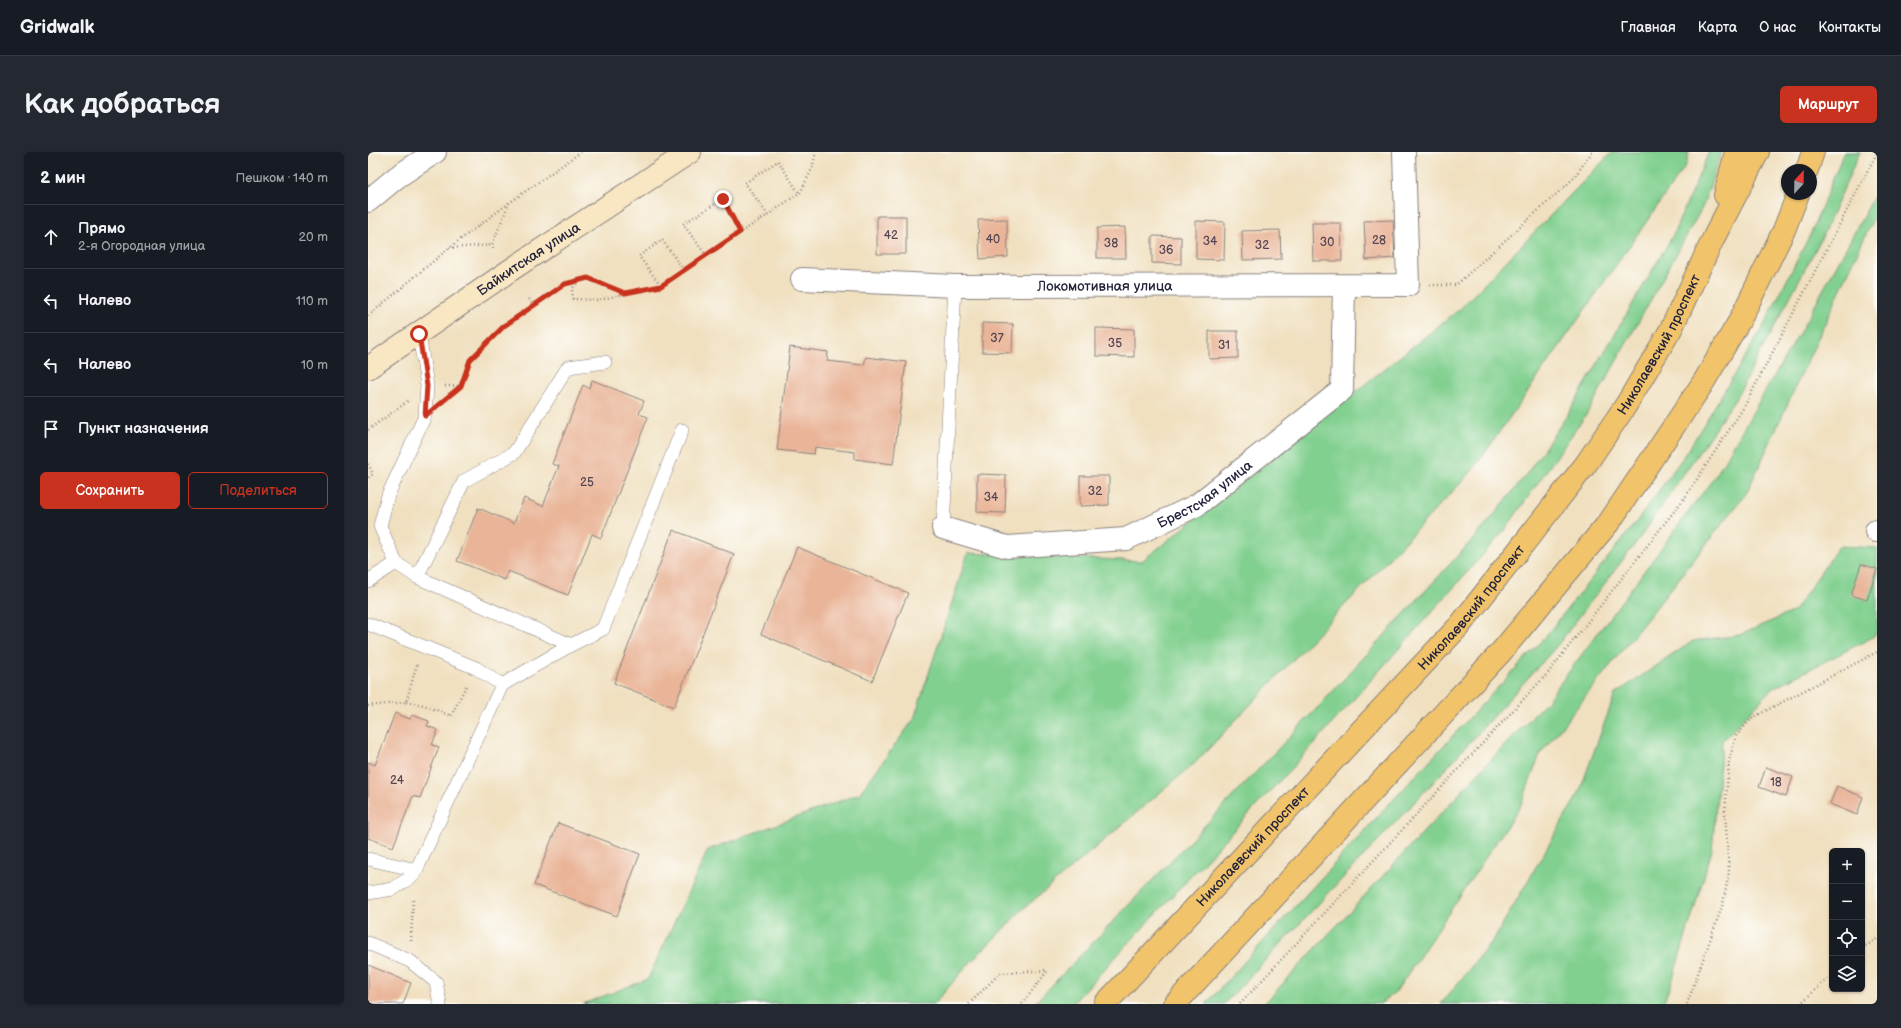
<!DOCTYPE html>
<html lang="ru">
<meta charset="utf-8">
<style>
:root{--surface:#171b24;--page:#242831;--text:#f1f3f6;--muted:#9ea1a6;--line:#363941;--accent:#c8321e}
body{margin:0;font-family:"Balsamiq Sans",sans-serif;background:var(--page);color:var(--text)}
.controls{position:absolute;right:12px;bottom:12px;display:grid;overflow:hidden;border-radius:6px;box-shadow:0 1px 3px #0004}
.controls button{width:36px;height:36px;display:grid;place-items:center;padding:0;border:0;border-bottom:1px solid var(--line);background:var(--surface);color:var(--text);font:20px sans-serif}
.compass{position:absolute;left:1413px;top:12px;width:36px;height:36px;border-radius:50%;background:var(--surface);box-shadow:0 1px 3px #0004;rotate:22deg}
.stop{position:absolute;width:12px;height:12px;margin:-9px;border:3px solid #c8321e;border-radius:50%;background:#fff}
.stop.end{background:#c8321e;border-color:#fff;box-shadow:0 1px 4px #0008}
.list{margin:0;padding:0;list-style:none}
h2{display:flex;justify-content:space-between;align-items:center;height:52px;margin:0;padding:0 16px;font-size:17px}
h2 small{font-size:13px;font-weight:400;color:var(--muted)}
.list li{display:grid;grid-template-columns:26px 1fr auto;gap:12px;align-items:center;box-sizing:border-box;height:64px;padding:0 16px;border-top:1px solid var(--line)}
.list b{display:block;font-size:15px;white-space:nowrap}
.list p{margin:0;font-size:13px;white-space:nowrap;color:var(--muted)}
.list em{font-size:13px;font-style:normal;color:var(--muted)}
.actions{display:flex;gap:8px;padding:12px 16px}
.actions a{flex:1;padding:9px 0;border:1px solid var(--accent);border-radius:6px;text-align:center;font-size:14px;color:var(--accent)}
.actions .main{background:var(--accent);color:#fff}
.icon{flex:none;width:22px;height:22px;fill:none;stroke:currentColor;stroke-width:2;stroke-linecap:round;stroke-linejoin:round}
.map{position:relative;flex:none;width:1509px;height:852px;overflow:hidden;border-radius:6px}
header{display:flex;align-items:center;gap:24px;box-sizing:border-box;height:56px;padding:0 20px;background:var(--surface);border-bottom:1px solid var(--line)}
header strong{font-size:19px}
nav{display:flex;gap:22px;margin-inline-start:auto;font-size:14px}
.intro{display:flex;align-items:center;justify-content:space-between;box-sizing:border-box;height:96px;padding:0 24px}
h1{margin:0;font-size:28px}
.button{padding:10px 18px;border-radius:6px;background:var(--accent);color:#fff;font-size:14px;font-weight:700}
main{display:flex;gap:24px;padding:0 24px}
aside{flex:1;background:var(--surface);border-radius:6px;box-shadow:0 1px 3px #0004}
.map>svg:first-child{display:block}
.green{fill:#82d090;stroke:#527966}
.building{fill:#e9b497}
.lines{fill:none;stroke-linecap:round;stroke-linejoin:round}
.lane-casing{stroke:#89817e;stroke-width:14}
.street-casing{stroke:#89817e;stroke-width:24}
.secondary-casing{stroke:#89817e;stroke-width:24}
.primary-casing{stroke:#89817e;stroke-width:24}
.path{stroke:#89817e;stroke-width:2.5;stroke-dasharray:1 3;stroke-linecap:butt}
.lane{stroke:#fff;stroke-width:13}
.street{stroke:#fff;stroke-width:22}
.secondary{stroke:#f9e7c3;stroke-width:22}
.primary{stroke:#f1c36a;stroke-width:22}
.route{stroke:#c8321e;stroke-width:5}
.labels{text-anchor:middle;stroke-width:3;stroke-linejoin:round;paint-order:stroke}
.number-label{font-size:12px;fill:#544652}
.street-label{font-size:14px;fill:#22223b;stroke:#fdfcf7}
</style>
<header>
<strong>Gridwalk</strong>
<nav><a>Главная</a><a>Карта</a><a>О нас</a><a>Контакты</a></nav>
</header>
<div class="intro"><h1>Как добраться</h1><a class="button">Маршрут</a></div>
<main>
<aside>
<h2>2 мин<small>Пешком · 140 m</small></h2>
<ul class="list">
<li><svg class="icon" aria-label="ahead" viewBox="0 0 24 24"><path d="M12 20V5M6 11l6-6 6 6"/></svg><div><b>Прямо</b><p>2-я Огородная улица</p></div><em>20 m</em></li>
<li><svg class="icon" aria-label="left" viewBox="0 0 24 24"><path d="M17 20v-9H6M10 6l-5 5 5 5"/></svg><div><b>Налево</b></div><em>110 m</em></li>
<li><svg class="icon" aria-label="left" viewBox="0 0 24 24"><path d="M17 20v-9H6M10 6l-5 5 5 5"/></svg><div><b>Налево</b></div><em>10 m</em></li>
<li><svg class="icon" aria-label="arrive" viewBox="0 0 24 24"><path d="M6 21V4h12l-3 4 3 4H6"/></svg><div><b>Пункт назначения</b></div></li>
</ul>
<div class="actions"><a class="main">Сохранить</a><a>Поделиться</a></div>
</aside>
<div class="map">
<svg width="1509" height="852" viewBox="0 0 1509 852">
<rect width="100%" height="100%" fill="#fdfcf7"/>
<filter id="ink" filterUnits="userSpaceOnUse"><feTurbulence type="fractalNoise" baseFrequency=".025" numOctaves="2"/><feDisplacementMap in="SourceGraphic" scale="8" xChannelSelector="R" yChannelSelector="G"/><feConvolveMatrix kernelMatrix="1 2 1 2 8 2 1 2 1" color-interpolation-filters="sRGB"/></filter>
<filter id="wash" filterUnits="userSpaceOnUse"><feTurbulence type="fractalNoise" baseFrequency=".012" numOctaves="4" result="noise"/><feDisplacementMap in="SourceGraphic" scale="16" xChannelSelector="R" yChannelSelector="G"/><feGaussianBlur stdDeviation="0.9" result="paint"/><feColorMatrix in="noise" values="0 0 0 0 0 0 0 0 0 0 0 0 0 0 0 0 0 1.4 0 .05"/><feComposite in="paint" operator="in"/></filter>
<g filter="url(#wash)">
<rect width="100%" height="100%" fill="#f0e0c0"/>
<path class="green" d="M1244,0H1321L1318,13L1105,318L828,610L654,758L599,814L566,852H215L280,827L340,698L491,642L546,567L600,401L774,409L1092,157Z
M1341,0H1354L1334,56L1220,260L1136,379L945,593L704,852H666L954,551L1119,372L1160,320L1200,262L1305,83Z
M1476,0H1492L1454,85L1368,246L1273,384L1188,495L1073,622L856,852H838L1011,663L1177,485L1269,369L1319,300L1395,175L1443,81Z
M1509,39V50L1505,67L1378,342L1172,602L1153,653L1027,841L1012,852H896L1115,616L1179,549L1348,323L1436,173Z
M1471,394L1509,396V479L1505,485L1405,536L1354,589L1344,698L1302,836L1294,852H1073L1126,787L1211,641L1247,542L1325,489L1372,483L1426,459Z"/>
<g id="blocks">
<path class="building" d="M509,64H538V102H509Z
M639,67L640,105L612,107L610,68Z
M1025,68L1027,106L998,108L996,69Z
M828,69L857,70L856,108L828,107Z
M944,71H973L974,109H945Z
M757,75L758,106H729V76Z
M912,78L913,107L875,108L874,79Z
M784,84L813,85V112L784,111Z
M614,171L645,172L644,201L614,200Z
M728,176L766,177V205L728,204Z
M841,179H870V206L841,207Z
M422,195L460,200L459,209L496,213L498,205L538,210L525,312L487,307V300L447,295L446,302L409,298Z
M224,228L276,249L271,262L280,265L233,386L224,382L200,443L140,419L137,428L89,409L110,356L146,371L156,346L175,354L191,314L184,312L215,233L221,236Z
M609,322L638,323L637,361L609,360Z
M712,324H741V353L712,354Z
M305,378L366,402L306,555L246,531Z
M429,395L540,441L504,529L393,482Z
M1493,412L1509,417L1499,448L1483,443Z
M27,561L42,567L44,563L61,569L59,574L70,578L64,593L71,595L52,646L45,644L25,695L0,686V610L7,613Z
M1398,615L1425,625L1418,645L1391,635Z
M1469,634L1495,645L1489,663L1462,652Z
M190,671L272,702L249,764L166,733Z
M0,813L43,831L35,852H0Z"/>
</g>
</g>
<g filter="url(#ink)">
<use href="#blocks" fill-opacity="0" stroke="#89817e" stroke-width="1"/>
<g class="lines">
<g class="lane-casing">
<path id="lane" d="M575,376L587,134
M28,411L12,374L20,343L57,264L59,234L51,182
M28,411L49,425L203,493
M49,425L96,329L146,301L200,215L237,210
M0,429L28,411
M0,472L108,516L134,533
M0,707L49,718
M0,741L25,737L46,723L134,533L203,493L235,477L314,278
M0,791L42,809L68,830L72,852"/>
</g>
<g class="street-casing">
<g id="street">
<path d="M0,49L29,25L67,0"/>
<path id="s1" d="M434,127L587,134L1040,133L1036,0"/>
<path id="s2" d="M575,376L639,395L758,387L829,353L974,238L976,134"/>
<path d="M1508,379H1509"/>
</g>
</g>
<g class="secondary-casing">
<g id="secondary">
<path id="s3" d="M0,216L141,119L322,0"/>
</g>
</g>
<g class="primary-casing">
<g id="primary">
<path d="M1439,18L1445,0"/>
<path d="M1357,43L1368,0"/>
<path id="s4" d="M737,852L1092,473L1218,312L1258,253L1303,177L1346,85L1390,0"/>
<path d="M807,852L1133,500L1242,369L1335,231L1372,168L1416,78L1430,42"/>
</g>
</g>
<path class="path" d="M410,9L431,41L400,63L377,31Z
M432,41L444,17L448,0
M373,80L400,63
M81,96L124,93
M125,96L124,93L141,51L213,0
M316,118L373,80L355,47L315,72L338,103
M212,127L220,126L256,141
M1062,133H1088L1205,27L1224,0
M161,147L166,154
M0,164L81,96L141,51
M77,234H92
M77,247L93,234L102,208L136,174L197,132L212,127L204,137L205,147L230,148L293,134L271,104L294,88L316,118L293,134
M0,278L40,249
M0,312L5,322L0,326
M38,550L56,553L83,564L99,532
M0,554L38,550L49,512
M43,789L45,746
M1494,796L1509,787
M601,852L632,821L680,818
M654,852L680,818
M872,852L1180,521L1318,344L1376,255L1509,1
M1319,852L1355,752L1361,720L1357,660L1361,609L1368,584L1384,566L1509,500
M1432,852L1464,823"/>
<use href="#lane" class="lane"/>
<use href="#street" class="street"/>
<use href="#secondary" class="secondary"/>
<use href="#primary" class="primary"/>
</g>
</g>
<g class="lines" filter="url(#ink)">
<path class="route" d="M51,182L59,234L57,264L93,234L102,208L136,174L197,132L220,126L257,141L293,134L372,80L355,47"/>
</g>
<g class="labels">
<g class="number-label">
<text x="523" y="87">42</text>
<text x="625" y="91">40</text>
<text x="1011" y="92">28</text>
<text x="842" y="93">34</text>
<text x="959" y="94">30</text>
<text x="743" y="95">38</text>
<text x="894" y="97">32</text>
<text x="798" y="102">36</text>
<text x="629" y="190">37</text>
<text x="747" y="195">35</text>
<text x="856" y="197">31</text>
<text x="219" y="334">25</text>
<text x="727" y="343">32</text>
<text x="623" y="349">34</text>
<text x="29" y="632">24</text>
<text x="1408" y="634">18</text>
</g>
<g class="street-label">
<text dy="5" stroke="none"><textPath href="#s3" startOffset="194">Байкитская улица</textPath></text>
<text dy="5" stroke="none"><textPath href="#s1" startOffset="303">Локомотивная улица</textPath></text>
<text dy="5" stroke="none"><textPath href="#s4" startOffset="864">Николаевский проспект</textPath></text>
<text dy="5" stroke="none"><textPath href="#s2" startOffset="277">Брестская улица</textPath></text>
<text dy="5" stroke="none"><textPath href="#s4" startOffset="540">Николаевский проспект</textPath></text>
<text dy="5" stroke="none"><textPath href="#s4" startOffset="216">Николаевский проспект</textPath></text>
</g>
</g>
</svg>
<div class="controls">
<button>+</button>
<button>−</button>
<button><svg class="icon" aria-label="locate" viewBox="0 0 24 24"><circle cx="12" cy="12" r="6"/><path d="M12 2v4M12 18v4M2 12h4M18 12h4"/></svg></button>
<button><svg class="icon" aria-label="layers" viewBox="0 0 24 24"><path d="M12 4l9 5-9 5-9-5zM3 14l9 5 9-5"/></svg></button>
</div>
<svg class="compass" viewBox="-18 -18 36 36"><path d="M0-13l5 13h-10z" fill="#e53935"/><path d="M0 13l5-13h-10z" fill="#9ea1a6"/></svg>
<div class="stop" style="left:51px;top:182px"></div>
<div class="stop end" style="left:355px;top:47px"></div>
</div>
</main>
